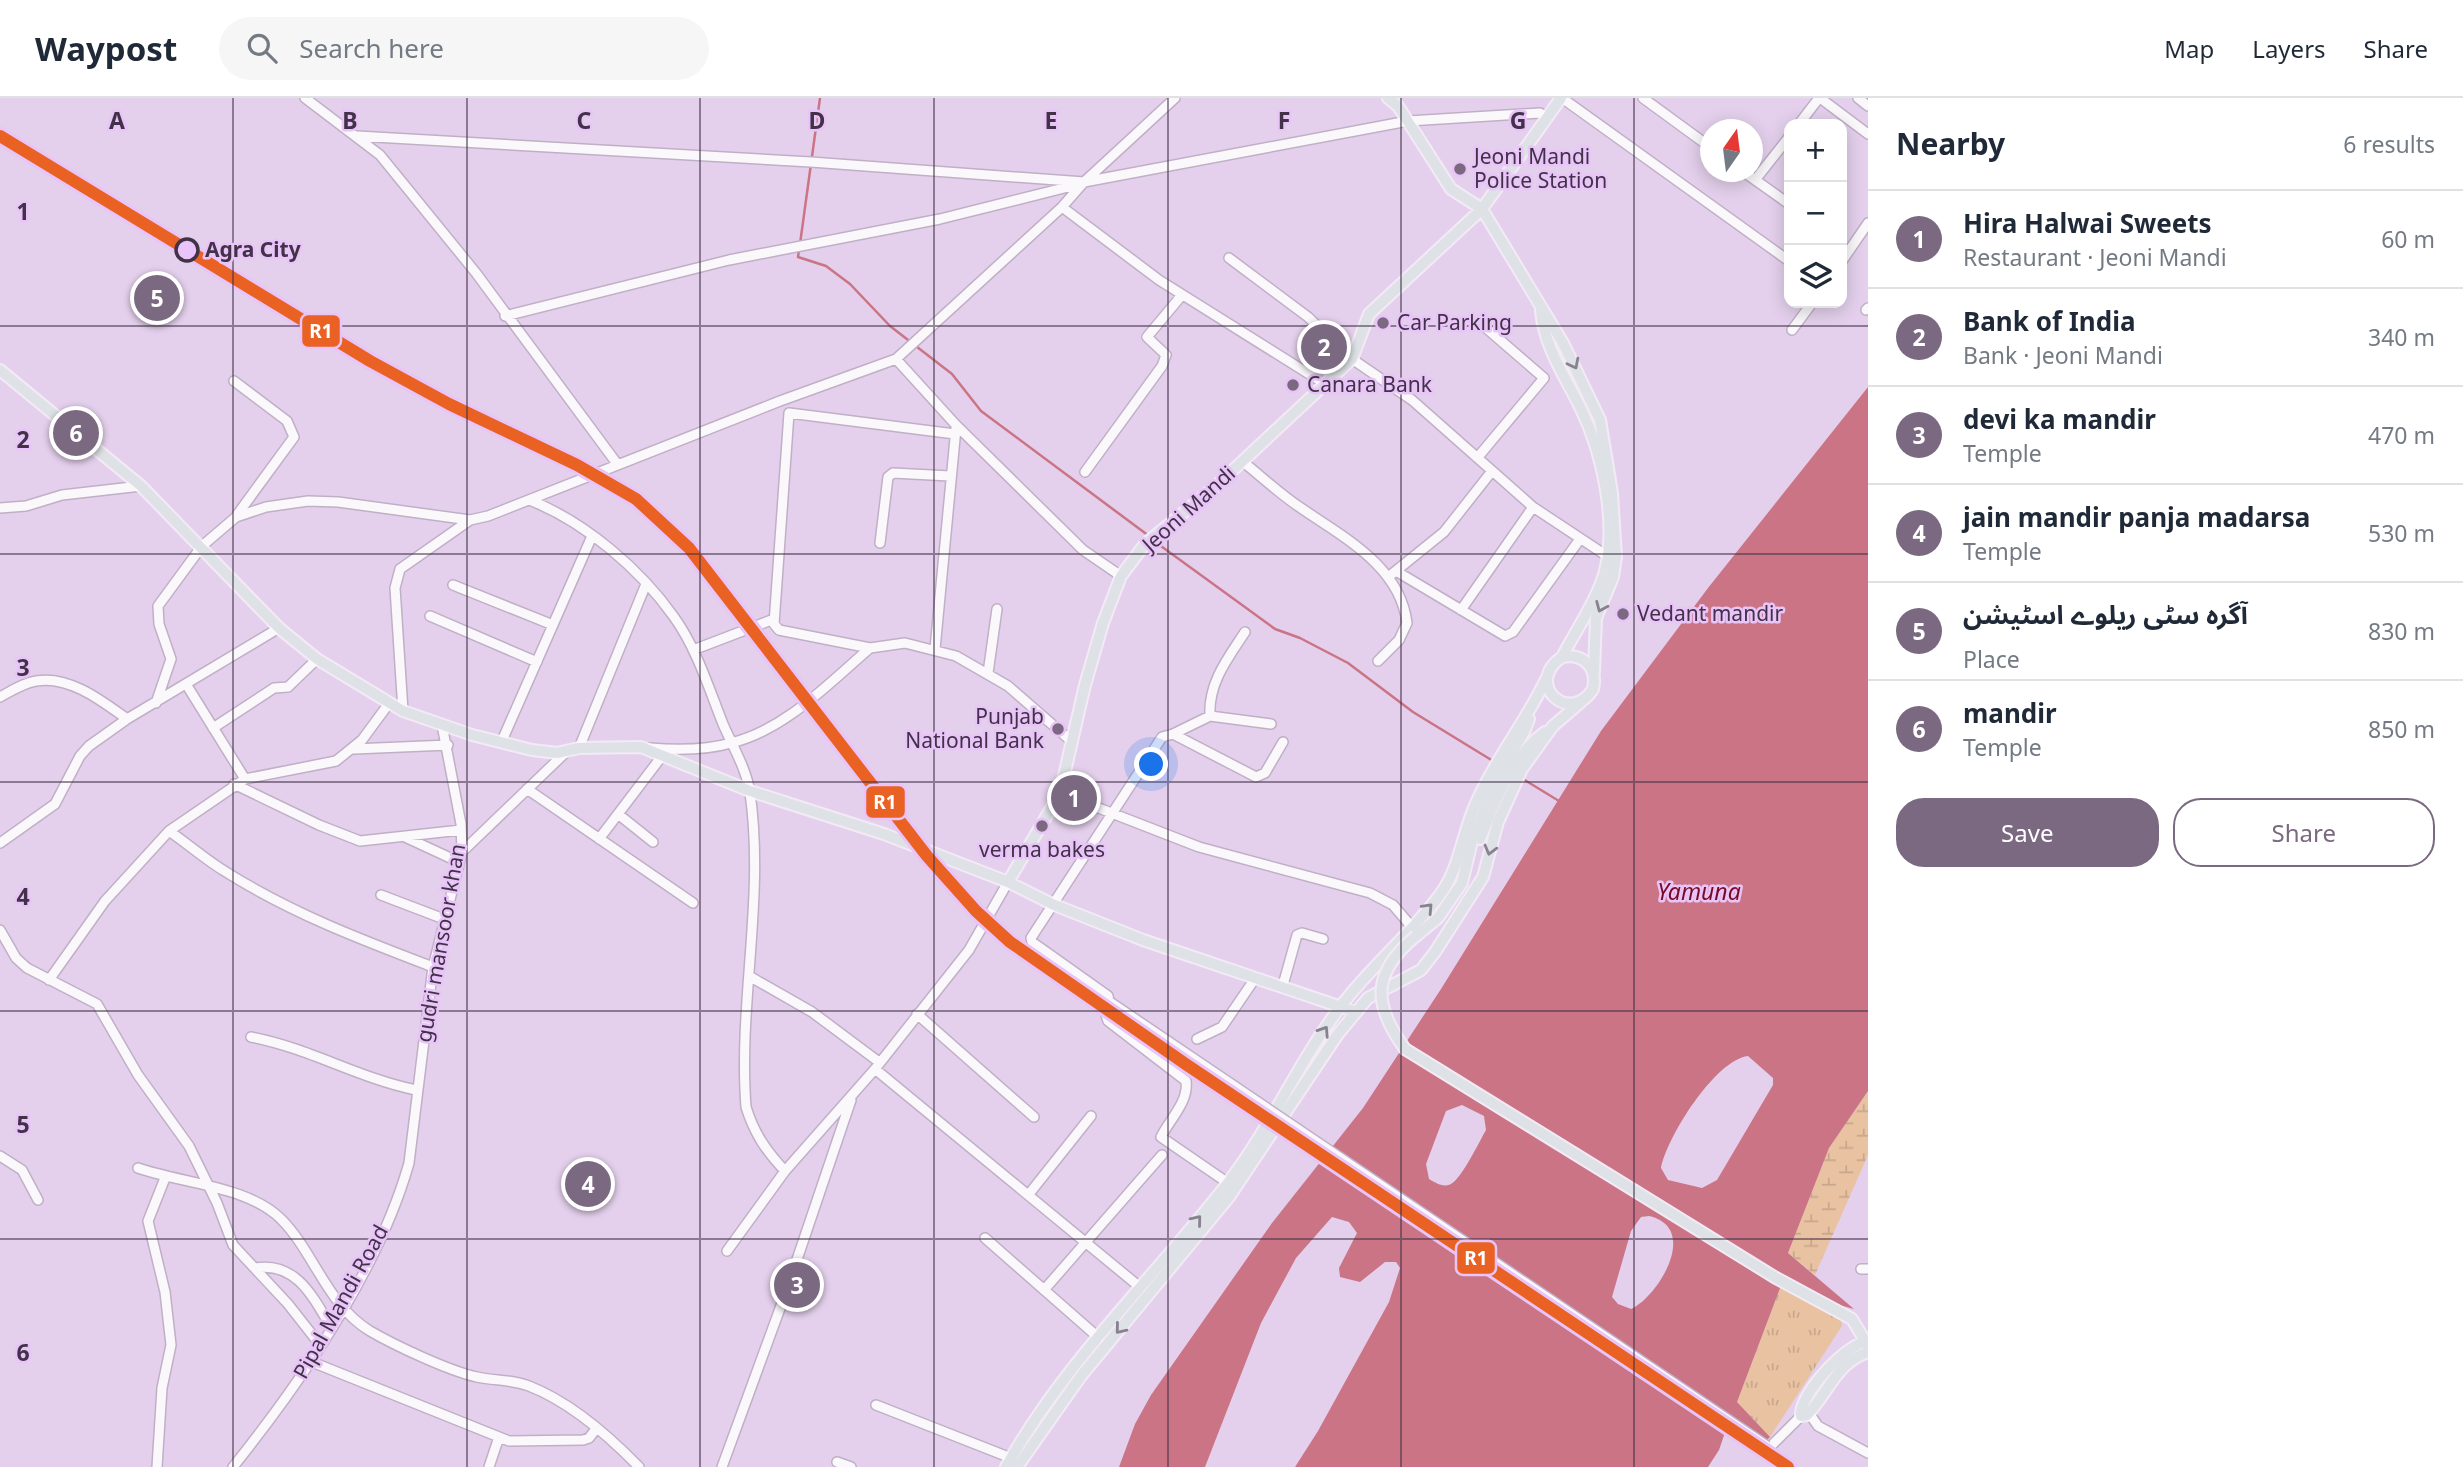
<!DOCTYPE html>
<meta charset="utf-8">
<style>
:root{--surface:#fff;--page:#f6f6f7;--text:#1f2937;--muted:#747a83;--line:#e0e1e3;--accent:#7a6981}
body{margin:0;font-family:"Noto Sans","Noto Sans Arabic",sans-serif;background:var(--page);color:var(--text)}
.controls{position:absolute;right:21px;top:21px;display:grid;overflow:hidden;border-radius:14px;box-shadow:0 4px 18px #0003}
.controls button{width:63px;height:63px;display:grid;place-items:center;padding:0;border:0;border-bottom:2px solid var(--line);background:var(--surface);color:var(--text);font:35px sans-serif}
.compass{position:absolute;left:1700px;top:21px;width:63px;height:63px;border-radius:50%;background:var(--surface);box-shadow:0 4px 18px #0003;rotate:14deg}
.you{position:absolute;left:1152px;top:667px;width:24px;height:24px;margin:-18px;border:5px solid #fff;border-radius:50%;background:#1a73e8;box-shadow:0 0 0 10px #1a73e833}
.badge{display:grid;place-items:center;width:46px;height:46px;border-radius:50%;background:var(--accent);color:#fff;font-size:23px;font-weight:700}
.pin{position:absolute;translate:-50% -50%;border:4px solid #fff;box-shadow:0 2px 7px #0006}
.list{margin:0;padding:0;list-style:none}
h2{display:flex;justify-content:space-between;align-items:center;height:91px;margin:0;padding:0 28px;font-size:30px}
h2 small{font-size:23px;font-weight:400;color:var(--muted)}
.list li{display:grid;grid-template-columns:46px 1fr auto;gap:21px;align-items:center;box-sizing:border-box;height:98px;padding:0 28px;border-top:2px solid var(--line)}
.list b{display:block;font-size:26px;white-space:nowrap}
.list p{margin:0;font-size:23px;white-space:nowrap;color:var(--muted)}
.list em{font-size:23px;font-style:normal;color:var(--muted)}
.actions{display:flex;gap:14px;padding:21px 28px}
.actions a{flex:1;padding:16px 0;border:2px solid var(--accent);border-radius:28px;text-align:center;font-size:24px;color:var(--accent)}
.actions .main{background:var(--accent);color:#fff}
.icon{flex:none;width:38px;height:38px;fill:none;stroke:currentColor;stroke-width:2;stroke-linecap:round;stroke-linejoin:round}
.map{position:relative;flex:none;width:1868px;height:1369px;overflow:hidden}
header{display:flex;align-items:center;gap:42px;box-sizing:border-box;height:98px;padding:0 35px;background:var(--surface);border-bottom:2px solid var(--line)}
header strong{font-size:33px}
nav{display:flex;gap:38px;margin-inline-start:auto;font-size:24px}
.search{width:490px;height:63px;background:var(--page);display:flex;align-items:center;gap:18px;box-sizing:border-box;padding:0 24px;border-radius:38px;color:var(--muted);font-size:26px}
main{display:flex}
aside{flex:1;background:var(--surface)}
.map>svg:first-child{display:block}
.grass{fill:url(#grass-tufts)}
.wetland{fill:url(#wetland-marsh)}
.water{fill:#ca7485;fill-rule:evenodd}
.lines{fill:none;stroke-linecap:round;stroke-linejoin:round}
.stream{stroke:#ca7485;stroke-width:2.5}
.minor-casing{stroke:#bfb0c6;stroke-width:12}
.major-casing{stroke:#f3eaf6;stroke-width:14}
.minor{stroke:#fbf8fc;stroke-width:9}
.major{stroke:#dee2e6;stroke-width:10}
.minor-bridge-casing{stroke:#bfb0c6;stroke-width:12;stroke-linecap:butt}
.major-bridge-casing{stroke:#f3eaf6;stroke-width:14;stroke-linecap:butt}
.minor-bridge{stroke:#fbf8fc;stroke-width:9}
.major-bridge{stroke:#dee2e6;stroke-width:10}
.rail-1-casing{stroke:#e9c4f8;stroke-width:18}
.rail-1{stroke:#e96224;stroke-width:12}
.oneway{stroke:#88818f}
.grid{fill:none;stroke:#413247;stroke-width:2;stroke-opacity:0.55}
.poi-dot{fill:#7a6981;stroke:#e9c4f8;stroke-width:2.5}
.stop-dot{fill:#e9c4f8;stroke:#413247;stroke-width:3.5}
.labels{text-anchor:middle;stroke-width:5;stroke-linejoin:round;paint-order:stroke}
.poi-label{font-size:21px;fill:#413247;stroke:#e9c4f8;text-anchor:start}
.stop-label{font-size:21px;font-weight:bold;fill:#413247;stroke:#e9c4f8;text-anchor:start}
.street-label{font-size:21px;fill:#413247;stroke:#e9c4f8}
.water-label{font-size:23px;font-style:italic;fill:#7a0b25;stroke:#e9c4f8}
.grid-label{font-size:23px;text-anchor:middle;font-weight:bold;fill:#413247;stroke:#e9c4f8;stroke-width:5;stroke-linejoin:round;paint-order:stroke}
.line-badge{stroke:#e9c4f8;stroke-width:2.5}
.badge-label{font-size:19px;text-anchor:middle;font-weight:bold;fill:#fff}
</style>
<header>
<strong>Waypost</strong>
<div class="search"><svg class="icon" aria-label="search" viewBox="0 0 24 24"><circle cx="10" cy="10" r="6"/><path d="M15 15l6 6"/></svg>Search here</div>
<nav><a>Map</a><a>Layers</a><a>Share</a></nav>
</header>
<main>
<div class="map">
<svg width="1868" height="1369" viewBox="0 0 1868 1369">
<defs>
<pattern id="grass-tufts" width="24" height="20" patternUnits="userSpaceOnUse" patternTransform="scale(1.75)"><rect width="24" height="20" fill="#e8c2a1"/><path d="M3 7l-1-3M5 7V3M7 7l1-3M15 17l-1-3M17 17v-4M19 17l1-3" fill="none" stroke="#c8a78c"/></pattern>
<pattern id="wetland-marsh" width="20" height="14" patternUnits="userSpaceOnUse" patternTransform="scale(1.75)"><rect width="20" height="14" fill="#e8c2a1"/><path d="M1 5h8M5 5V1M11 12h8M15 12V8" fill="none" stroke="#c8a78c"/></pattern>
</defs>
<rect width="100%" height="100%" fill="#e4d0ec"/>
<path class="grass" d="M1785,1177L1839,1207L1842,1228L1770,1339L1737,1304Z"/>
<path class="wetland" d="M1868,993V1057L1815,1177L1788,1155L1829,1050Z"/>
<path class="water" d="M1868,289V993L1829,1050L1788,1155L1854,1211L1839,1207L1785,1177L1737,1304L1770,1339L1766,1343L1731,1317L1719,1352L1708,1369H1295L1318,1333L1389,1204L1400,1170L1396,1164H1385L1360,1184L1340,1179L1339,1170L1357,1135L1349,1124L1332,1119L1296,1160L1261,1225L1205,1369H1119L1135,1326L1151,1297L1272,1125L1363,1010L1441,891L1601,633L1708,490ZM1748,958L1773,980V987L1717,1082L1702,1090L1668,1082L1661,1070C1667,1039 1715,962 1748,958ZM1462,1007L1484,1018L1486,1032C1479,1044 1462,1080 1451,1086C1443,1090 1436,1085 1429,1081L1426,1066L1446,1013ZM1649,1118C1701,1130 1657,1200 1631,1211L1618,1206L1612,1199L1631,1133L1641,1119Z"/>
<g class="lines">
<path class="stream" d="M800,146L820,0
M799,152L798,159L826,168L850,186L890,228L952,276L981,313L1149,438
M1154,443L1275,531L1300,540L1348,565L1413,614L1493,663
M1523,681L1559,703"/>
<g class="minor-casing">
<path id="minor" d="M305,0L380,57L476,175L618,367
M1562,0L1789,163
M1643,0L1710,49
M1820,0L1868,36
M1858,0L1868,8
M1799,26L1819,0
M357,38L811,64L1084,84L1408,23L1540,15L1547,20
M1744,74L1789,106
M1755,82L1789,39
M1062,109L1159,182L1325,286
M1229,160L1308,219L1352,261L1412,302L1533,409L1607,458
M1842,163L1868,125
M1866,212L1868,210
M505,218L729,162L940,121L1076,87
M1792,232L1812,205
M896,261L956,327L1083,452L1121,478
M234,283L287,323L294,339L237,417
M955,336L789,315L774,526L779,532L870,550L905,545L956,558L1008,588L1070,642
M1478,359L1544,280L1485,229
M1242,363C1262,379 1281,397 1301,410C1343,439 1400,468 1407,525L1399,542L1378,563
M1085,374L1162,268L1166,257L1147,239L1182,197
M532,403C586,425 640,471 674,519C697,551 709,591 723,626C732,647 747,672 750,695C765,800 738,905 746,1009C754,1035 766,1053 785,1073
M0,410L26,408L62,397L141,388
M880,445L888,379L893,375L950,378
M1396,473L1505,538L1513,534L1580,441
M1392,476L1444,434L1492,373
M453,487L553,527
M1461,512L1533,409
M430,518L537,564
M935,551L956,330
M693,552L774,521
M988,575L997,511
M186,586L245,681
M0,599C11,593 23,585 36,583C69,577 102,603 127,621
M156,605L171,561L159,526L158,508L202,448L236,419L266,409L308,403L338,404L470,422L488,418L780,303L896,261L1062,109L1084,84L1175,0
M403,613L395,490L400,471L470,422
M1210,618C1208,585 1228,560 1245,534
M213,630L274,590L288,589L317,561
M1173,636L1210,618L1271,626
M501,645L592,438
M579,650L646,486
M650,650C675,652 707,652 731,645C785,632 829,585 870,550
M354,651L448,647
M234,686L319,727L360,743L461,732
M527,691L693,805
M1060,695L1199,749L1370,795L1393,807L1411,828
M618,716L653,744
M169,733C188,746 206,762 226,774C291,815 362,842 433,869
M405,739L459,764
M599,741L662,658
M0,745L55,706L80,658L89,648L127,621L279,530
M462,754L566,654
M381,797L444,821
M0,832L16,860L27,870L97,906L138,977L189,1048L217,1105L233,1147L288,1206L321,1248
M749,878L812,914L879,964
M49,882L105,803L169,733L245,681L336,663L362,642L390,604
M1283,887L1297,837L1302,835L1323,841
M1110,907L1108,898L1032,844L1031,840L1162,639L1173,636L1256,679L1265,675L1283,644
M917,916L1034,1019
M1106,917L1108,923L1186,983C1189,1004 1169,1022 1161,1039L1228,1085
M251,939C309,950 358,980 416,992
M1197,941L1222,929L1256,879
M875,971L1141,1190
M0,1058L22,1072L38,1102
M138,1070C180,1085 248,1088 281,1121C314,1154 327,1207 370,1233C394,1247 449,1273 477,1279C494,1283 511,1281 529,1288C570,1304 608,1337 639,1369
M1029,1096L1091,1018
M985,1140L1099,1240
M727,1153L785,1073L875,971L969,852L1008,784
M255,1170C296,1163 313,1199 331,1229
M1861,1171H1868
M1044,1192L1162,1057
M312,1264L509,1343L583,1342L589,1340L596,1331
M876,1307L1011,1360
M1809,1315L1818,1328L1868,1355
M1767,1348H1771L1801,1318
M837,1364L851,1369
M157,1369L162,1290L171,1247L165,1194L148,1123L165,1080
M233,1369C301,1284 379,1171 409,1065L433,869L462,754L461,726L442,627
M489,1369L499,1339
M722,1369L786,1194L851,1002"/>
</g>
<g class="major-casing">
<path id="major" d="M1388,0L1398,8L1451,91L1482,111L1563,245L1600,322L1612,395L1616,459L1613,479L1596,520L1594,574
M1541,213C1545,251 1565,278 1581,311C1603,356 1617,424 1605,473C1598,500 1575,534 1562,559C1523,586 1570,628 1593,591C1598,569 1583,555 1562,559
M0,272L141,388L279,530L317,561L403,613L472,637L532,652L557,655L579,650L641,649L750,693L884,736L1008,784L1052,806L1143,842L1356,914
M1480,741C1496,703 1510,659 1545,634
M1008,784L1060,695L1085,587L1103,525L1121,478L1145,446L1217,387L1352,261L1369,216L1482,111L1561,0
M1416,838L1438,820L1462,785L1472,743L1497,679L1524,634L1529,621
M1852,1221L1868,1248
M1868,1243C1846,1246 1799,1296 1801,1318L1807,1317C1829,1294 1836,1265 1868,1254
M1006,1369C1064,1264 1154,1180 1227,1086C1270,1031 1298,964 1341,908C1370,869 1411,836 1439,798C1460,771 1462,735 1476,705C1495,661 1526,624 1546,581
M1017,1369L1081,1278L1229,1099L1338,936L1368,900L1421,872L1435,854L1483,779L1498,724L1522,671L1553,628L1581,604"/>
</g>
<use href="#minor" class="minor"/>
<use href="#major" class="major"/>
<g class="minor-bridge-casing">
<path id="minor-bridge" d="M1110,904L1767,1348"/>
</g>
<g class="major-bridge-casing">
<path id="major-bridge" d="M1416,838C1372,874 1372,906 1405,951L1776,1180L1852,1221"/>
</g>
<use href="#minor-bridge" class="minor-bridge"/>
<use href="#major-bridge" class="major-bridge"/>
<g class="rail-1-casing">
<path id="rail-1" d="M0,38L370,263L449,306L577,367L636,401L689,450L927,758L976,813L1010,844L1187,967L1788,1369"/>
</g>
<use href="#rail-1" class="rail-1"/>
</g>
<defs><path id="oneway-chevron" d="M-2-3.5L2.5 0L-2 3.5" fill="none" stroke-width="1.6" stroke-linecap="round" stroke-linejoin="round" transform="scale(1.75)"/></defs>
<g class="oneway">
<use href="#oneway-chevron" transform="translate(1574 266) rotate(63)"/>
<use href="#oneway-chevron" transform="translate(1601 509) rotate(113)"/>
<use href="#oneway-chevron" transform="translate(1490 752) rotate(105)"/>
<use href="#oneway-chevron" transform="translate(1428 810) rotate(-47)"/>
<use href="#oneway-chevron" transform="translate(1324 933) rotate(-57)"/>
<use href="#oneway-chevron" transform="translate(1197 1122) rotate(-51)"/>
<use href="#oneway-chevron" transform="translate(1120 1231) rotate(129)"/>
</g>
<path class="grid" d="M233,0V1369M467,0V1369M700,0V1369M934,0V1369M1168,0V1369M1401,0V1369M1634,0V1369M0,228H1868M0,456H1868M0,684H1868M0,913H1868M0,1141H1868"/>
<g class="poi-dot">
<circle cx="1460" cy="71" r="7"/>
<circle cx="1383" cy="225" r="7"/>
<circle cx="1293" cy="287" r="7"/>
<circle cx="1623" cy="516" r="7"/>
<circle cx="1058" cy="631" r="7"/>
<circle cx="1042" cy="728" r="7"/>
</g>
<circle class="stop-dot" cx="187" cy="152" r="11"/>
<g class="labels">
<g class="poi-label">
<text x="1474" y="66">Jeoni Mandi<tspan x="1474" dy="24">Police Station</tspan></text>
<text x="1397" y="232">Car Parking</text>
<text x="1307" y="294">Canara Bank</text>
<text x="1637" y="523">Vedant mandir</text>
<text x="1044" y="626" text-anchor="end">Punjab<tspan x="1044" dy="24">National Bank</tspan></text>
<text x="1042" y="759" text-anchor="middle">verma bakes</text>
</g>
<g class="stop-label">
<text x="205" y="159">Agra City</text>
</g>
<g class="street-label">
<text transform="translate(1189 411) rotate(-42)" y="7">Jeoni Mandi</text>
<text transform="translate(441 845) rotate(-80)" y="7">gudri mansoor khan</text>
<text transform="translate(341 1204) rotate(-61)" y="7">Pipal Mandi Road</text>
</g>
<g class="water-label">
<text x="1699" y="802">Yamuna</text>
</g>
</g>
<g class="grid-label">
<text x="117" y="31">A</text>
<text x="350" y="31">B</text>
<text x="584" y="31">C</text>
<text x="817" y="31">D</text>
<text x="1051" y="31">E</text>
<text x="1284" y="31">F</text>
<text x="1518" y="31">G</text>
<text x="23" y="122">1</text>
<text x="23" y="350">2</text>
<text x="23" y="578">3</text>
<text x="23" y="807">4</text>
<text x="23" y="1035">5</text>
<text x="23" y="1263">6</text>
</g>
<g class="line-badge">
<rect x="301" y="216" width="40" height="34" rx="7" fill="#e96224"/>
<rect x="865" y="687" width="41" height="34" rx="7" fill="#e96224"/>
<rect x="1456" y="1143" width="40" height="34" rx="7" fill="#e96224"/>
</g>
<g class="badge-label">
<text x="321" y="240">R1</text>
<text x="885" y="711">R1</text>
<text x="1476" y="1167">R1</text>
</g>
</svg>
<div class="controls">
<button>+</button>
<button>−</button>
<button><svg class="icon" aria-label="layers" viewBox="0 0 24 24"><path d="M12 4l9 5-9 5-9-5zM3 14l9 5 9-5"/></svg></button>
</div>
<svg class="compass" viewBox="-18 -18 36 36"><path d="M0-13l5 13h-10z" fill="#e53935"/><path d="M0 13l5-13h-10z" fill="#747a83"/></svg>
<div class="you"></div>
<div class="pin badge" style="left:1074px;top:700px">1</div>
<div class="pin badge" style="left:1324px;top:249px">2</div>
<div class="pin badge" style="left:797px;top:1187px">3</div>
<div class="pin badge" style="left:588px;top:1086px">4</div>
<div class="pin badge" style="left:157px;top:200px">5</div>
<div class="pin badge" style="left:76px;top:335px">6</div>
</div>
<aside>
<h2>Nearby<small>6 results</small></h2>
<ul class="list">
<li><span class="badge">1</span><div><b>Hira Halwai Sweets</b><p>Restaurant · Jeoni Mandi</p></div><em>60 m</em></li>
<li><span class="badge">2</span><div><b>Bank of India</b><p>Bank · Jeoni Mandi</p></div><em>340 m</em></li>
<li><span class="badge">3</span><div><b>devi ka mandir</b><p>Temple</p></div><em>470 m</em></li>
<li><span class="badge">4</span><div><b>jain mandir panja madarsa</b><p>Temple</p></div><em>530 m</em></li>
<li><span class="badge">5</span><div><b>آگرہ سٹی ریلوے اسٹیشن</b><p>Place</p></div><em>830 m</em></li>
<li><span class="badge">6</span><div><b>mandir</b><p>Temple</p></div><em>850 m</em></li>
</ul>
<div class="actions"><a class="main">Save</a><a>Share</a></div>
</aside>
</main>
